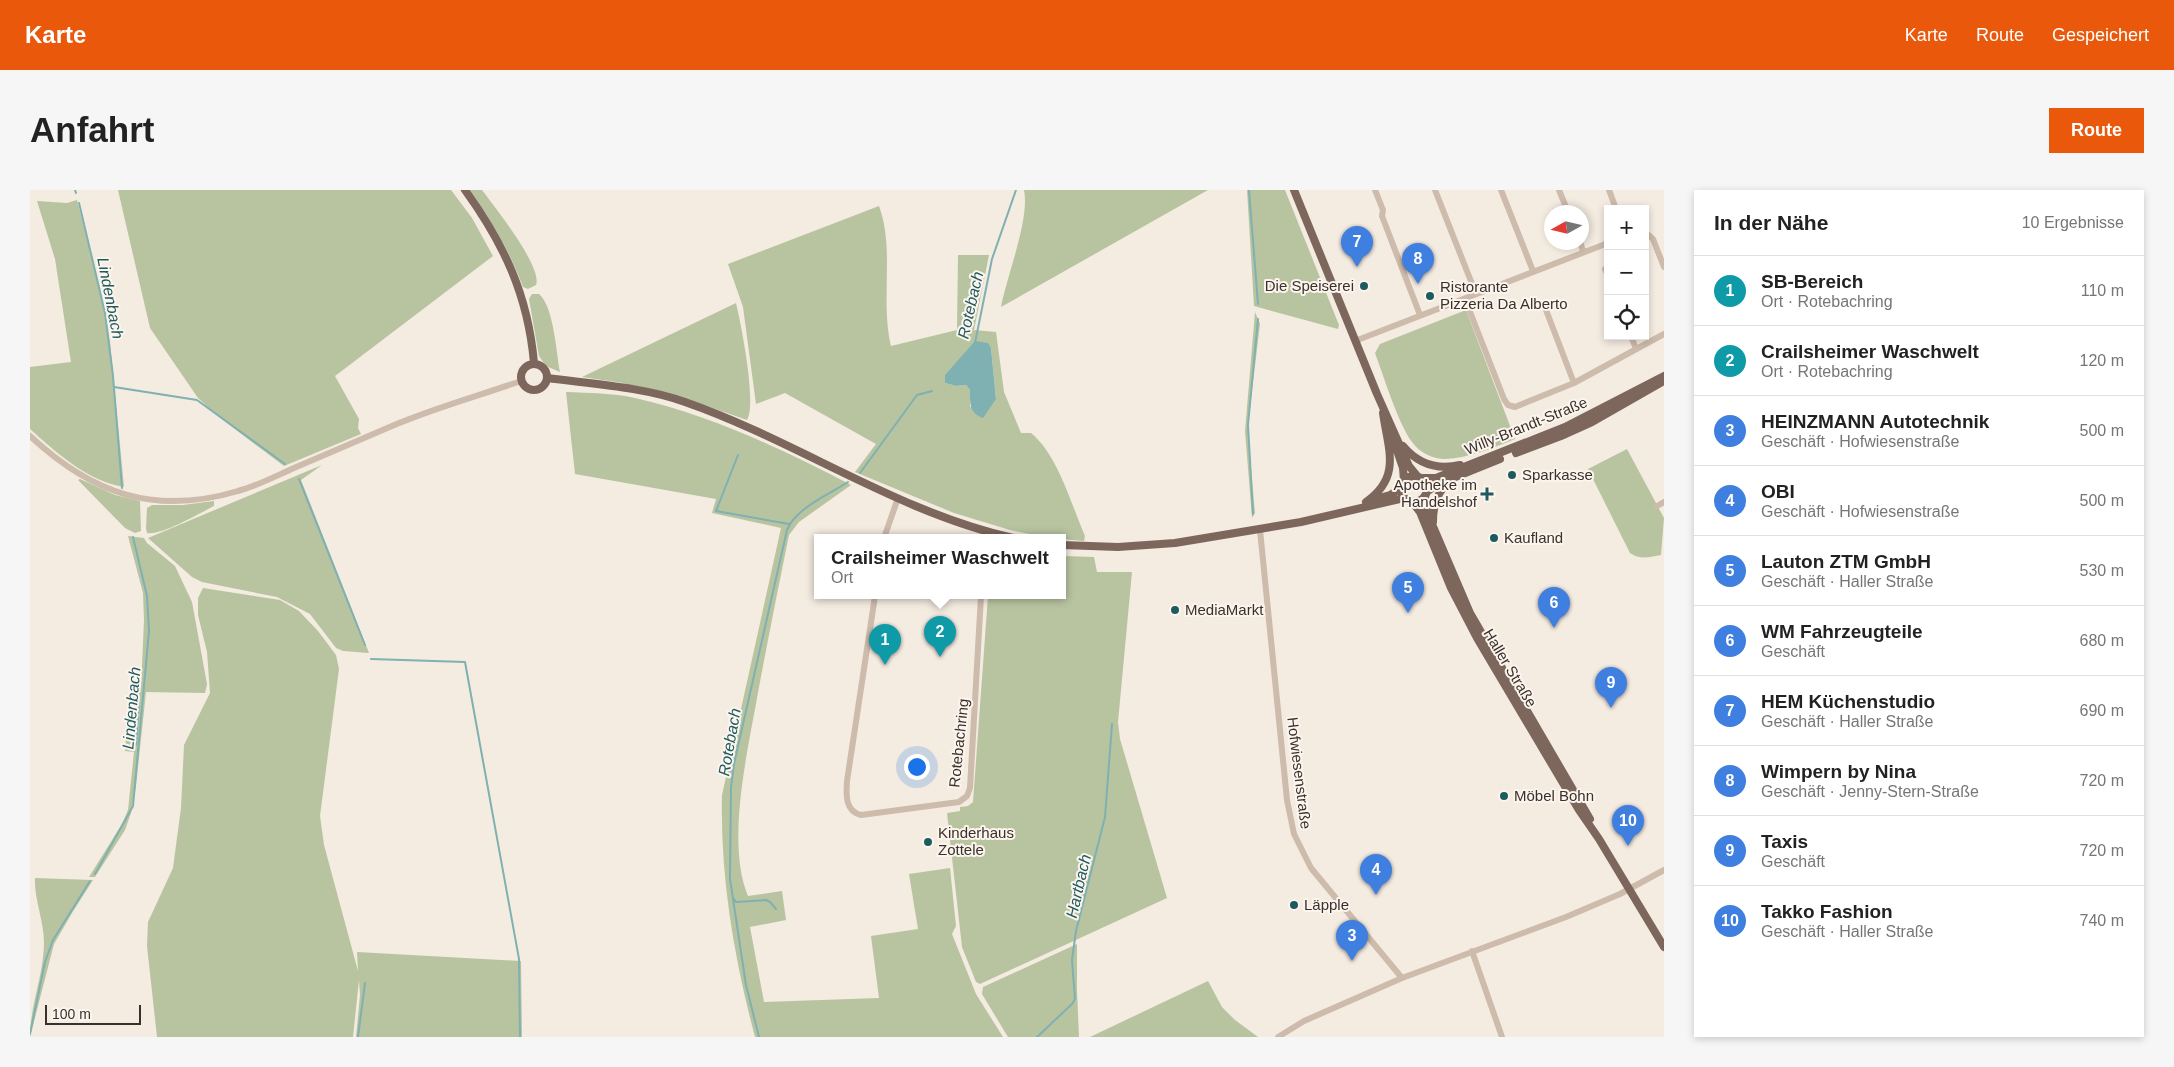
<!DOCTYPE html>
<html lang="de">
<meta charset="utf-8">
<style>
:root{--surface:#fff;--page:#f6f6f6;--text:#222;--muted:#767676;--line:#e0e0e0;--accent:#ea580c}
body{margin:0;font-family:Helvetica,sans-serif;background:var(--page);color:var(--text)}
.controls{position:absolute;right:15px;top:15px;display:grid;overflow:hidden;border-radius:0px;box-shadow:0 2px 8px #0003}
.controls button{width:45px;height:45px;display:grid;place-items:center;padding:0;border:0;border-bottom:1px solid var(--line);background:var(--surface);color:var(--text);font:25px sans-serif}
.compass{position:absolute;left:1514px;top:15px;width:45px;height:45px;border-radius:50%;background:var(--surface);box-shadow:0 2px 8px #0003;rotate:262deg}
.scale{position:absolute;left:15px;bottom:12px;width:96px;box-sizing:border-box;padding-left:5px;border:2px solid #3b302b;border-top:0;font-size:14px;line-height:18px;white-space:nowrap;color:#3b302b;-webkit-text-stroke:4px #fbf5ee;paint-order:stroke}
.you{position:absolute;left:886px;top:576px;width:18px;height:18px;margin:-12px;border:4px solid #fff;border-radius:50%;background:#1a73e8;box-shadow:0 0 0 8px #1a73e833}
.badge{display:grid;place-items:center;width:32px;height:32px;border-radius:50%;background:var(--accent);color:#fff;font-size:16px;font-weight:700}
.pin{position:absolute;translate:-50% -41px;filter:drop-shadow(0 1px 2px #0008)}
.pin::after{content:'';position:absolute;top:26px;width:18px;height:15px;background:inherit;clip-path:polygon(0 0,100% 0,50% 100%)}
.popup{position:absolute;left:784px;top:344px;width:252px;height:65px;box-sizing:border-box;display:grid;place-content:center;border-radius:0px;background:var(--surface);filter:drop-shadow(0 1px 4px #0005);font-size:16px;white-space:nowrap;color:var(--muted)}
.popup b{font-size:19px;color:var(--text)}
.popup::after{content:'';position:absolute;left:50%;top:100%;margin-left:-10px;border:10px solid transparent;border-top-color:var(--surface)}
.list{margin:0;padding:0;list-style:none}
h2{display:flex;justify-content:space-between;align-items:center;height:65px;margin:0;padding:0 20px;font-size:21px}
h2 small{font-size:16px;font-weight:400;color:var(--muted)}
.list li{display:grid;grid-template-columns:32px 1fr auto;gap:15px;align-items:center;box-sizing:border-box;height:70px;padding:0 20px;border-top:1px solid var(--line)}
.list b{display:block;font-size:19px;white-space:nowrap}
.list p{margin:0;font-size:16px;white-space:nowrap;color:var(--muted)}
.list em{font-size:16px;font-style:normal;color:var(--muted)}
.icon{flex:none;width:28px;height:28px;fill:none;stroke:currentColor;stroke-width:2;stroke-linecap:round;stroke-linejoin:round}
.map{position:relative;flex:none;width:1634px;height:847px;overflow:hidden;border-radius:0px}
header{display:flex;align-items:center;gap:30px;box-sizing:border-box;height:70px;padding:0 25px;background:var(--accent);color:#fff}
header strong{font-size:24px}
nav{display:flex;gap:28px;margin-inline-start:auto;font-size:18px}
.intro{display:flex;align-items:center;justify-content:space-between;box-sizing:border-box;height:120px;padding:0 30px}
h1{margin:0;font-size:35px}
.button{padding:12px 22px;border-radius:0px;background:var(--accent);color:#fff;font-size:18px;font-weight:700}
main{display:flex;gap:30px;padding:0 30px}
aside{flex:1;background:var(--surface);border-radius:0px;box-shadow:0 2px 8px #0003}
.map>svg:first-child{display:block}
.green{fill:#b8c4a0;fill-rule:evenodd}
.water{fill:#7fb0b2}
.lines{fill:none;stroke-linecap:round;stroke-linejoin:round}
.stream{stroke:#7fb0b2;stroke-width:2}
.minor{stroke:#cdbbac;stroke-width:6}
.major{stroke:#7d675c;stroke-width:8}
.poi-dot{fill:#1f5a5e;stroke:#fbf5ee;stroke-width:2}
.labels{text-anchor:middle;stroke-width:4;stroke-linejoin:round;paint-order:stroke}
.poi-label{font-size:15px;fill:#3b302b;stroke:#fbf5ee;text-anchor:start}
.street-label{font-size:15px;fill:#3b302b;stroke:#fbf5ee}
.water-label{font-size:16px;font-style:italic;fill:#1f5a5e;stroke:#fbf5ee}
</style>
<header>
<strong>Karte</strong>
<nav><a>Karte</a><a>Route</a><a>Gespeichert</a></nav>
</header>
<div class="intro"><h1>Anfahrt</h1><a class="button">Route</a></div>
<main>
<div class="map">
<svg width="1634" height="847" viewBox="0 0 1634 847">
<rect width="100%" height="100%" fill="#f4ebe1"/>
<path class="green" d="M88,0H421L442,28L463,66L305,186L329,229L328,238L331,244L254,276L189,227L168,208L120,138Z
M440,0H452C463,15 513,77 506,95L498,99L493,97C480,62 462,31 440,0Z
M994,0H1178L971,117C977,85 1000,29 994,0Z
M1217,0H1255L1309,135L1308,139L1224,116Z
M47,10L72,107L80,152L94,297C57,291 27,263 0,239V177L41,172L25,69L7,11L37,13Z
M849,16C865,59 850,110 861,156L927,140L928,65H959L944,140L966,142L974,202L991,243H1001C1028,265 1041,314 1055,346L1054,351L1019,348L980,340L924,323L825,282L846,254L755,203L726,214L713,117L698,74ZM961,158L966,209L940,217V200L936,195L926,196L915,193Z
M502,104H509C524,117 526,162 530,182L516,176L509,166L499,109Z
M706,113C711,134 727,213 717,230L651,207L593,193L552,187Z
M1436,120L1485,249C1463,258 1439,268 1415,269C1402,269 1389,262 1382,252C1368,233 1354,187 1345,163L1350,154Z
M1225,122L1230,134L1219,226V256L1225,323L1222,328L1215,241Z
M536,202C559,203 582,203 605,208C680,225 752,259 821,295L769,332L759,345C748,399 737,454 727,508C717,565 696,653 718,706L752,701L756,730L720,737L734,812L849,808L841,746L888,739L879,684L920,678L926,736L922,744L946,804L973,847H725C704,768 690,686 692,605L751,338L682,323L686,309L545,284Z
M1597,259L1634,328L1631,365C1621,367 1609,370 1600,363L1558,279Z
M292,275L271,290L339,463L313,461L306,458L280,424L247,407L172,392L162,387L118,348Z
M50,289L85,305L110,311L111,341L105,343L95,338L48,290Z
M184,311V316C170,323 131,346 117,343L116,338L117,318L122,315H153Z
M98,346L114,348L117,353L145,376L162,412L177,494L175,503L116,502L106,596L101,623L95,640L65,687H59L92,634L98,620L104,562L95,561L100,498H111L114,430L113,403Z
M1033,366L1064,367L1067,382H1102L1088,532L1090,549L1137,708L950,794L946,792L932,757L917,623L930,621V617L938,616L943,612L958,406H1032Z
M173,398L250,410L269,421L288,441L306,465L309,479L290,626L294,655L328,781L327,762L491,771L492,847H326L330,805L329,790L323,847H127L117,756L118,732L143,678L151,618L154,555L180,503L177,462L168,425V408Z
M5,688L63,690L42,723L24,754L0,847C0,815 14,785 14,752C14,731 4,709 5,688Z
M1047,754V800L1049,847H978L952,804L953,797Z
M1178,791L1192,817L1205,830L1228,847H1060Z"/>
<path class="water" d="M945,151L958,153L961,158L966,209L953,228C939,223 940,213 940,200L936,195L926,196L915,193V185Z
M101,506L110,511L107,555L101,558Z"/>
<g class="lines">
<path class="stream" d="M45,0L46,3
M1219,0L1228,114
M49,13L75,123L83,186L92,298
M945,153L962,69L986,0
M84,197L167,210L255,274
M708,265L686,321L759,334
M830,283L887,205L902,201
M269,289L335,455
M1223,324L1218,235L1228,129
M341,469L435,472L489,769L490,847
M65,684L103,616L119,441L117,406L103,347
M704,709L706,712L736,710L740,712L746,719
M0,844L15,772L23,750L60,691
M328,847L335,793
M729,847L716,795L700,689L701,597L704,574L757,340C766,318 798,305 818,292
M1007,847L1042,814L1045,809L1042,770L1046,741L1075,627L1082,534"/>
<path class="minor" d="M1345,0L1353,20L1352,26L1390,125
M1405,0L1446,104
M1471,0L1503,81
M1529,0L1538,22
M1579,0L1586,19
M1615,42L1623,49L1634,77
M1550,52L1553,61
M1575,79L1578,86
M1435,109L1474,209L1478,215L1485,217L1544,193L1634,144
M1516,120L1544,193
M1601,146L1606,159
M1325,151L1578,53
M0,246C62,304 125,326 208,301C227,296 246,286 264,278C297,264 330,250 362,236C404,218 448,206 491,191
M1627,316L1634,312
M1230,340L1257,610L1264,644L1281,678L1372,788L1536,727L1590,704L1634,680
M854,348L868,308
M845,406L817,591C816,605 815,621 831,625L929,612L937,606L940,598L951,406
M1442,761L1472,847
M1248,847L1274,831L1372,788"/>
<path class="major" d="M435,0C474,54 498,105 504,173
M1264,0L1347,204L1379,276L1388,287
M491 187a13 13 0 1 1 26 0a13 13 0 1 1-26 0Z
M517,188C562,194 614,197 655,212C767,251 867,322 983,348
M1362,246L1373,278L1374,291
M1373,256C1388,274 1408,280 1430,275
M1486,263L1531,246L1562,232L1634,191
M1371 299a13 13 0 1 1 26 0a13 13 0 1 1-26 0Z
M1391,288H1406L1535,237L1634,186
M1398,301L1408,294L1470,269
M1395,308L1396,320L1440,423L1560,629
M1342,310L1360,305L1371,298
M1336,312C1372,287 1358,259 1353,223
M1383,313L1390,322L1421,398L1447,448L1549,620L1569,649L1634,757
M1403,332C1403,315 1407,302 1420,291
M1032,355L1088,357L1145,353L1271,332L1374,308"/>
</g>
<g class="poi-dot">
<circle cx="1334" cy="96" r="5"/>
<circle cx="1400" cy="106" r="5"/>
<circle cx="1482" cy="285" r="5"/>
<path d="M1454.5 296.5h5v5h5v5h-5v5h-5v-5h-5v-5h5z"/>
<circle cx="1464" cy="348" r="5"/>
<circle cx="1145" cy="420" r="5"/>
<circle cx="1474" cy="606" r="5"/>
<circle cx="898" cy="652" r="5"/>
<circle cx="1264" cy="715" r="5"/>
</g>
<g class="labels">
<g class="poi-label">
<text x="1324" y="101" text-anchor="end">Die Speiserei</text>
<text x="1410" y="102">Ristorante<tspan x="1410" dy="17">Pizzeria Da Alberto</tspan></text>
<text x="1492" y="290">Sparkasse</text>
<text x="1447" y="300" text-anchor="end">Apotheke im<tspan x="1447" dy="17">Handelshof</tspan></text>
<text x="1474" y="353">Kaufland</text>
<text x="1155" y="425">MediaMarkt</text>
<text x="1484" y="611">Möbel Bohn</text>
<text x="908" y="648">Kinderhaus<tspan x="908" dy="17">Zottele</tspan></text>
<text x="1274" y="720">Läpple</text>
</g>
<g class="street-label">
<text transform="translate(1496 236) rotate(-22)" y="5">Willy-Brandt-Straße</text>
<text transform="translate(1480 478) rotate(59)" y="5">Haller Straße</text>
<text transform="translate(929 553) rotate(-84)" y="5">Rotebachring</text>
<text transform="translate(1269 583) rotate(83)" y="5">Hofwiesenstraße</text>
</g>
<g class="water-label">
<text transform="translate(81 108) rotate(79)" y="6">Lindenbach</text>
<text transform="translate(940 115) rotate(-77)" y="6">Rotebach</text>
<text transform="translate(101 518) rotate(-85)" y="6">Lindenbach</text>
<text transform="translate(699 552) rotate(-80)" y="6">Rotebach</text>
<text transform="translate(1048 696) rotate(-77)" y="6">Hartbach</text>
</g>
</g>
</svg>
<div class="controls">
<button>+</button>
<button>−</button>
<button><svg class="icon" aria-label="locate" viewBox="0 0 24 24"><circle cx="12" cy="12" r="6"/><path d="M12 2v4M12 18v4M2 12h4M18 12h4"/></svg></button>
</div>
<svg class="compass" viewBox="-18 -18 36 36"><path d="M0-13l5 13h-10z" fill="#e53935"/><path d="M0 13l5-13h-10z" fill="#767676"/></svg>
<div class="scale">100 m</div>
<div class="you"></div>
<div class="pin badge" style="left:855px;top:475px;background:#0f9aa8">1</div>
<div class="pin badge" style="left:910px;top:467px;background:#0f9aa8">2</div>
<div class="popup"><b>Crailsheimer Waschwelt</b>Ort</div>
<div class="pin badge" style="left:1322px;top:771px;background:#3f7fe0">3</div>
<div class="pin badge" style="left:1346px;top:705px;background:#3f7fe0">4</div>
<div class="pin badge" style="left:1378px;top:423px;background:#3f7fe0">5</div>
<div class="pin badge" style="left:1524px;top:438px;background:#3f7fe0">6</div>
<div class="pin badge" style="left:1327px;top:77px;background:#3f7fe0">7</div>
<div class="pin badge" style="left:1388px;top:94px;background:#3f7fe0">8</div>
<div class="pin badge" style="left:1581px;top:518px;background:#3f7fe0">9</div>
<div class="pin badge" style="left:1598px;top:656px;background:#3f7fe0">10</div>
</div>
<aside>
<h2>In der Nähe<small>10 Ergebnisse</small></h2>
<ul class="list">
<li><span class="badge" style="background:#0f9aa8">1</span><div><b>SB-Bereich</b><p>Ort · Rotebachring</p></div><em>110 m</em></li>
<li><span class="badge" style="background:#0f9aa8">2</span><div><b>Crailsheimer Waschwelt</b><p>Ort · Rotebachring</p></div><em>120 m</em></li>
<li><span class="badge" style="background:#3f7fe0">3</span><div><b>HEINZMANN Autotechnik</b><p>Geschäft · Hofwiesenstraße</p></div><em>500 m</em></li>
<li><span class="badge" style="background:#3f7fe0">4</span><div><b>OBI</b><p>Geschäft · Hofwiesenstraße</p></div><em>500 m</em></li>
<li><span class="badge" style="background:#3f7fe0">5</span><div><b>Lauton ZTM GmbH</b><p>Geschäft · Haller Straße</p></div><em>530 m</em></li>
<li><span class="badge" style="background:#3f7fe0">6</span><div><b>WM Fahrzeugteile</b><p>Geschäft</p></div><em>680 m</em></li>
<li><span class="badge" style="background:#3f7fe0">7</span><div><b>HEM Küchenstudio</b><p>Geschäft · Haller Straße</p></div><em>690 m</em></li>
<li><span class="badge" style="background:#3f7fe0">8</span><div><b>Wimpern by Nina</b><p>Geschäft · Jenny-Stern-Straße</p></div><em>720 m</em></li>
<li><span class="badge" style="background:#3f7fe0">9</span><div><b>Taxis</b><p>Geschäft</p></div><em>720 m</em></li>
<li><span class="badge" style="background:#3f7fe0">10</span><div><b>Takko Fashion</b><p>Geschäft · Haller Straße</p></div><em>740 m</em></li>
</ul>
</aside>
</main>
